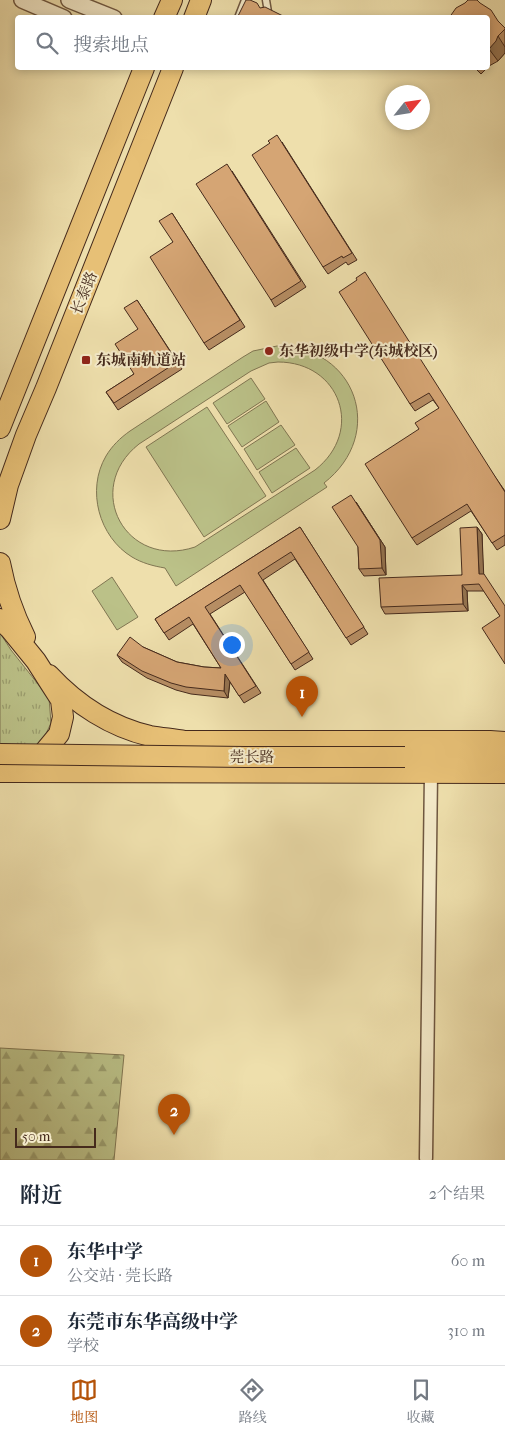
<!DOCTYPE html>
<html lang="zh">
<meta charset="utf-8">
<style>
:root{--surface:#fff;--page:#f6f6f7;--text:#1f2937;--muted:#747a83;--line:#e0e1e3;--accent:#b45309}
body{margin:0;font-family:"IM FELL French Canon","Noto Serif SC",serif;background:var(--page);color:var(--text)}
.compass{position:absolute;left:385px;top:85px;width:45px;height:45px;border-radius:50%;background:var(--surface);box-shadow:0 2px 8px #0003;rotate:60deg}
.scale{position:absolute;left:15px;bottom:12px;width:81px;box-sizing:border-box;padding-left:5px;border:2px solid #452a1c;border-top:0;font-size:14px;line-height:18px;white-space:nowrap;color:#452a1c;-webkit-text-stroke:4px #f4eac9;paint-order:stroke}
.you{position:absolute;left:231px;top:644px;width:18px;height:18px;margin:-12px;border:4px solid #fff;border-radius:50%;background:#1a73e8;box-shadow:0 0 0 8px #1a73e833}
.badge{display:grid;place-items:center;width:32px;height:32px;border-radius:50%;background:var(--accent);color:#fff;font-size:16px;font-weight:700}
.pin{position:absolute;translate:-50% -41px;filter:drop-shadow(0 1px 2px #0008)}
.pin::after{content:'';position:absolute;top:26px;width:18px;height:15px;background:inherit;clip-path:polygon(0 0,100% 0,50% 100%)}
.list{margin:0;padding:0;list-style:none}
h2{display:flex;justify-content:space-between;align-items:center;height:65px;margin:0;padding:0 20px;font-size:21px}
h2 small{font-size:16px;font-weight:400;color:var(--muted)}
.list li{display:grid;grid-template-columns:32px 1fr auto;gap:15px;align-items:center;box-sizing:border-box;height:70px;padding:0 20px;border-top:1px solid var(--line)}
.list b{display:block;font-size:19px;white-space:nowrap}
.list p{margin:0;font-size:16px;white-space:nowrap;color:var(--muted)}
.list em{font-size:16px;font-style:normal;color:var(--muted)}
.icon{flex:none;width:28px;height:28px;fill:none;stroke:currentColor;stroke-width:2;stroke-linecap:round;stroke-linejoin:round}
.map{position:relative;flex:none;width:505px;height:1160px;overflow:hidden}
.search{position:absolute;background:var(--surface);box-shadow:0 2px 8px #0003;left:15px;right:15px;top:15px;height:55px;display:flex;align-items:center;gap:12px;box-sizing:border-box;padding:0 18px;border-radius:5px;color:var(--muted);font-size:19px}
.sheet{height:205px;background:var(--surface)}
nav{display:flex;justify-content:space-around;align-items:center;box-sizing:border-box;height:70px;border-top:1px solid var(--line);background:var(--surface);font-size:14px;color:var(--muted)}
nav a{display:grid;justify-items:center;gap:2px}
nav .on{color:var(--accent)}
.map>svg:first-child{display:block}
.grass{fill:url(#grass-tufts);stroke:#807652}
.forest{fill:url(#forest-firs);stroke:#807652}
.pitch{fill:#bbc188;stroke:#807652;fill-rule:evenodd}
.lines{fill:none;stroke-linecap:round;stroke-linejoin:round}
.service-casing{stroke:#6f5740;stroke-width:9}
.minor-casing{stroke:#6f5740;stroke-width:15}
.tertiary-casing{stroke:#6f5740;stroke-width:18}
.primary-casing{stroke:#452a1c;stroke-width:22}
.trunk-casing{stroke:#452a1c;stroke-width:22}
.service{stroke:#f4eac9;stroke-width:6}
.minor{stroke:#f4eac9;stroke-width:12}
.tertiary{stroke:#f4eac9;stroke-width:15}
.primary{stroke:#e7c076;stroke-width:20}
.trunk{stroke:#e7c076;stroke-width:20}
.primary-bridge-casing{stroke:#452a1c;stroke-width:22;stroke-linecap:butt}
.primary-bridge{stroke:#e7c076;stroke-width:20}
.wall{fill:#b78e64;stroke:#452a1c}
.shaded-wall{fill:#957451;stroke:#452a1c}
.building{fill:#d5a574;stroke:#452a1c}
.poi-dot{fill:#8f2418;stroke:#f4eac9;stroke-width:2}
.labels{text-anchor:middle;stroke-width:4;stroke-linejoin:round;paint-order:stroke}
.street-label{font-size:15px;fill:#452a1c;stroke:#f4eac9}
.poi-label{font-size:15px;font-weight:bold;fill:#452a1c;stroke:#f4eac9;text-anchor:start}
</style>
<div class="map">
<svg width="505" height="1160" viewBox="0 0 505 1160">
<defs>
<pattern id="grass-tufts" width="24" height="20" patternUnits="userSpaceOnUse" patternTransform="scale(1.25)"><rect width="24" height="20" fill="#bbc188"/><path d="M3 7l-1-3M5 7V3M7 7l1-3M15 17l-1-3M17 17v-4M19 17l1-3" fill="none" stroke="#9a9d6e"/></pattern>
<pattern id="forest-firs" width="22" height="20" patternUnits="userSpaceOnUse" patternTransform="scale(1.25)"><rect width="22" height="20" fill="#bbc188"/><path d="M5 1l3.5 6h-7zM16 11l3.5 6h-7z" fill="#9a9d6e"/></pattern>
</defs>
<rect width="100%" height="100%" fill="#eedfac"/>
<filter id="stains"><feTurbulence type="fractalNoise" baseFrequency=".004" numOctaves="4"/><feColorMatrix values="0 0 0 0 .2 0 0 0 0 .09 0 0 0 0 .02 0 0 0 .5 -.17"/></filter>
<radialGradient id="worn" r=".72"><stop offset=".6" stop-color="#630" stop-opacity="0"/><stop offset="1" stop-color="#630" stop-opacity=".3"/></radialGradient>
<path class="grass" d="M0,633L11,650L49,698L51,723L43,740L26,760L0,767Z"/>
<path class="forest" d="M0,1048L124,1055L114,1160H0Z"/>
<path class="pitch" d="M277,346C356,346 387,434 324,483L327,487L176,586L165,568C153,566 142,563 132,557C99,537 86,490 106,456C112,446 120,438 130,431L243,357L253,351ZM278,362C340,362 365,431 315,470L195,547C126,570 82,489 139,444L251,371L269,363Z
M251,378L265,399L227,424L213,403Z
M266,401L279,422L242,447L228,426Z
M207,407L266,496L204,537L146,447Z
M281,425L295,445L257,470L244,449Z
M296,448L310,468L272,493L259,472Z
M112,577L138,617L117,630L92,591Z"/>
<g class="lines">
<g class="service-casing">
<path id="service" d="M266,0L268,12
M238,18L245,0"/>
</g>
<g class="minor-casing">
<path id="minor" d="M426,1158L431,773"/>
</g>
<g class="tertiary-casing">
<path id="tertiary" d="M22,0L64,18
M69,0L114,18"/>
</g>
<g class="primary-casing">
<path id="primary" d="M49,675C76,704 111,727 150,736C162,738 173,739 185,741H490L505,742
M405,757L505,756
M14,772L505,773"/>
</g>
<g class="trunk-casing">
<path id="trunk" d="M164,18L172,0
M194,18L201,0
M0,428L144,68
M0,519L8,485L26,435L46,388L173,68
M0,563C5,589 13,613 25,637
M0,619L10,629L36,661L50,683L61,700L63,717L59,734L40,757L14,772H0"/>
</g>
<use href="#service" class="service"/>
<use href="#minor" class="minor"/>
<use href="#tertiary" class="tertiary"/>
<use href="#primary" class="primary"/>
<use href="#trunk" class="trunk"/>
<g class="primary-bridge-casing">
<path id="primary-bridge" d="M0,754L245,757H405"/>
</g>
<use href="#primary-bridge" class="primary-bridge"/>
</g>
<path class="wall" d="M488,18L501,24L505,28V53L498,61L489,66L481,74L475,68H488Z
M282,142L357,260L348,265L346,262L328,274L323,267Z
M232,171L306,287L275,307L271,300Z
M172,213L245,327L209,350L204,343L173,242Z
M357,280L505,491V545L497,550L471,511L417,545L412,538L419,429L439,408L433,400L415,411L410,404Z
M137,300L182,369L118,410L106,392L134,374L138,329Z
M356,502L385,547L386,575L364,576L359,569Z
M300,527L368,634L351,645L295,559L263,580L313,659L295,670L245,592L210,614L261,693L244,703L230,682L228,698L191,694L176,690L147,678L122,662L117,655L143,647L177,662L204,667L221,668L193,624L169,640L155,619Z
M477,527L482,534L483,574L500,616L484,591H467L468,611L385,614L381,607L462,575Z"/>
<path class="shaded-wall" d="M498,36L505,47V53L498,61L489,49Z
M356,502L385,547L386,575L382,568Z
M477,527L482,534L484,581L479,574Z
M462,585L467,591L468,611L463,604Z
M225,674L230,681L228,698L224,691Z"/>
<path class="building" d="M246,0H250L257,3L260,8L265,7L287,18H237Z
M468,0H477L480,3L491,10L498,21L505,28V29L498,36L496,41L489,49L488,50V18H449L456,8L465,3Z
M277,135L352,253L343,258L342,256L323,267L252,155L270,143L268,141Z
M227,164L301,281L271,300L196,184Z
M172,213L240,320L204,343L150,257L173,242L159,221Z
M365,272L505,492V535L492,543L467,504L412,538L365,464L419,429L415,423L439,408L429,393L410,404L339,292L357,280L356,278Z
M137,300L177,362L114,403L106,392L134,374L115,344L138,329L124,308Z
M351,495L380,540L382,568L359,569L358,547L332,507Z
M300,527L364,627L346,638L291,552L258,573L309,652L291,664L240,585L205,607L256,686L239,696L225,674L224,691L186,687L171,683L142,671L117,655L130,637L143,647L177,662L204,667L221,668L189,617L164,633L155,619Z
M477,527L479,574H484L505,606V664L482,628L500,616L479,584L462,585L463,604L381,607L379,578L462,575L460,528Z"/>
<g class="poi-dot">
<circle cx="269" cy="351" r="5"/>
<rect x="81" y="355" width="10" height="10" rx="2.5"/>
</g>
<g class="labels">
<g class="street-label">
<text transform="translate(84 293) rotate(-68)" y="5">长泰路</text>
<text x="252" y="762">莞长路</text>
</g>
<g class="poi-label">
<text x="279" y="356">东华初级中学(东城校区)</text>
<text x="96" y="365">东城南轨道站</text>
</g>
</g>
<rect width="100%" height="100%" filter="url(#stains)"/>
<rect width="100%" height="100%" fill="url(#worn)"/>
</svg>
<svg class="compass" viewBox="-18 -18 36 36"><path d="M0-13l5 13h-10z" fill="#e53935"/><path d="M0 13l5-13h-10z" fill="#747a83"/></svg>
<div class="scale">50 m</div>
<div class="you"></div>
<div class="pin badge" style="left:302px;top:717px">1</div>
<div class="pin badge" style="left:174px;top:1135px">2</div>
<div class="search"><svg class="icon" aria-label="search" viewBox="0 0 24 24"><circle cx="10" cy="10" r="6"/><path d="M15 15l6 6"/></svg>搜索地点</div>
</div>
<section class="sheet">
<h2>附近<small>2个结果</small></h2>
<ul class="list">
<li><span class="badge">1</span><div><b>东华中学</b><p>公交站 · 莞长路</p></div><em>60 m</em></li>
<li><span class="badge">2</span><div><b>东莞市东华高级中学</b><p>学校</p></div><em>310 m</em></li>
</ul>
</section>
<nav>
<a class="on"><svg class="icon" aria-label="map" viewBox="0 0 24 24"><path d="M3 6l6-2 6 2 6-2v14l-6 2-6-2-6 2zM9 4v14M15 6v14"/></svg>地图</a>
<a><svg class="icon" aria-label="directions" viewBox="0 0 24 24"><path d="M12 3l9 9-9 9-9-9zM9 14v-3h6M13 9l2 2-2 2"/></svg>路线</a>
<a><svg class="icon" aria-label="saved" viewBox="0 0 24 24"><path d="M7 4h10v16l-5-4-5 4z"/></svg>收藏</a>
</nav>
